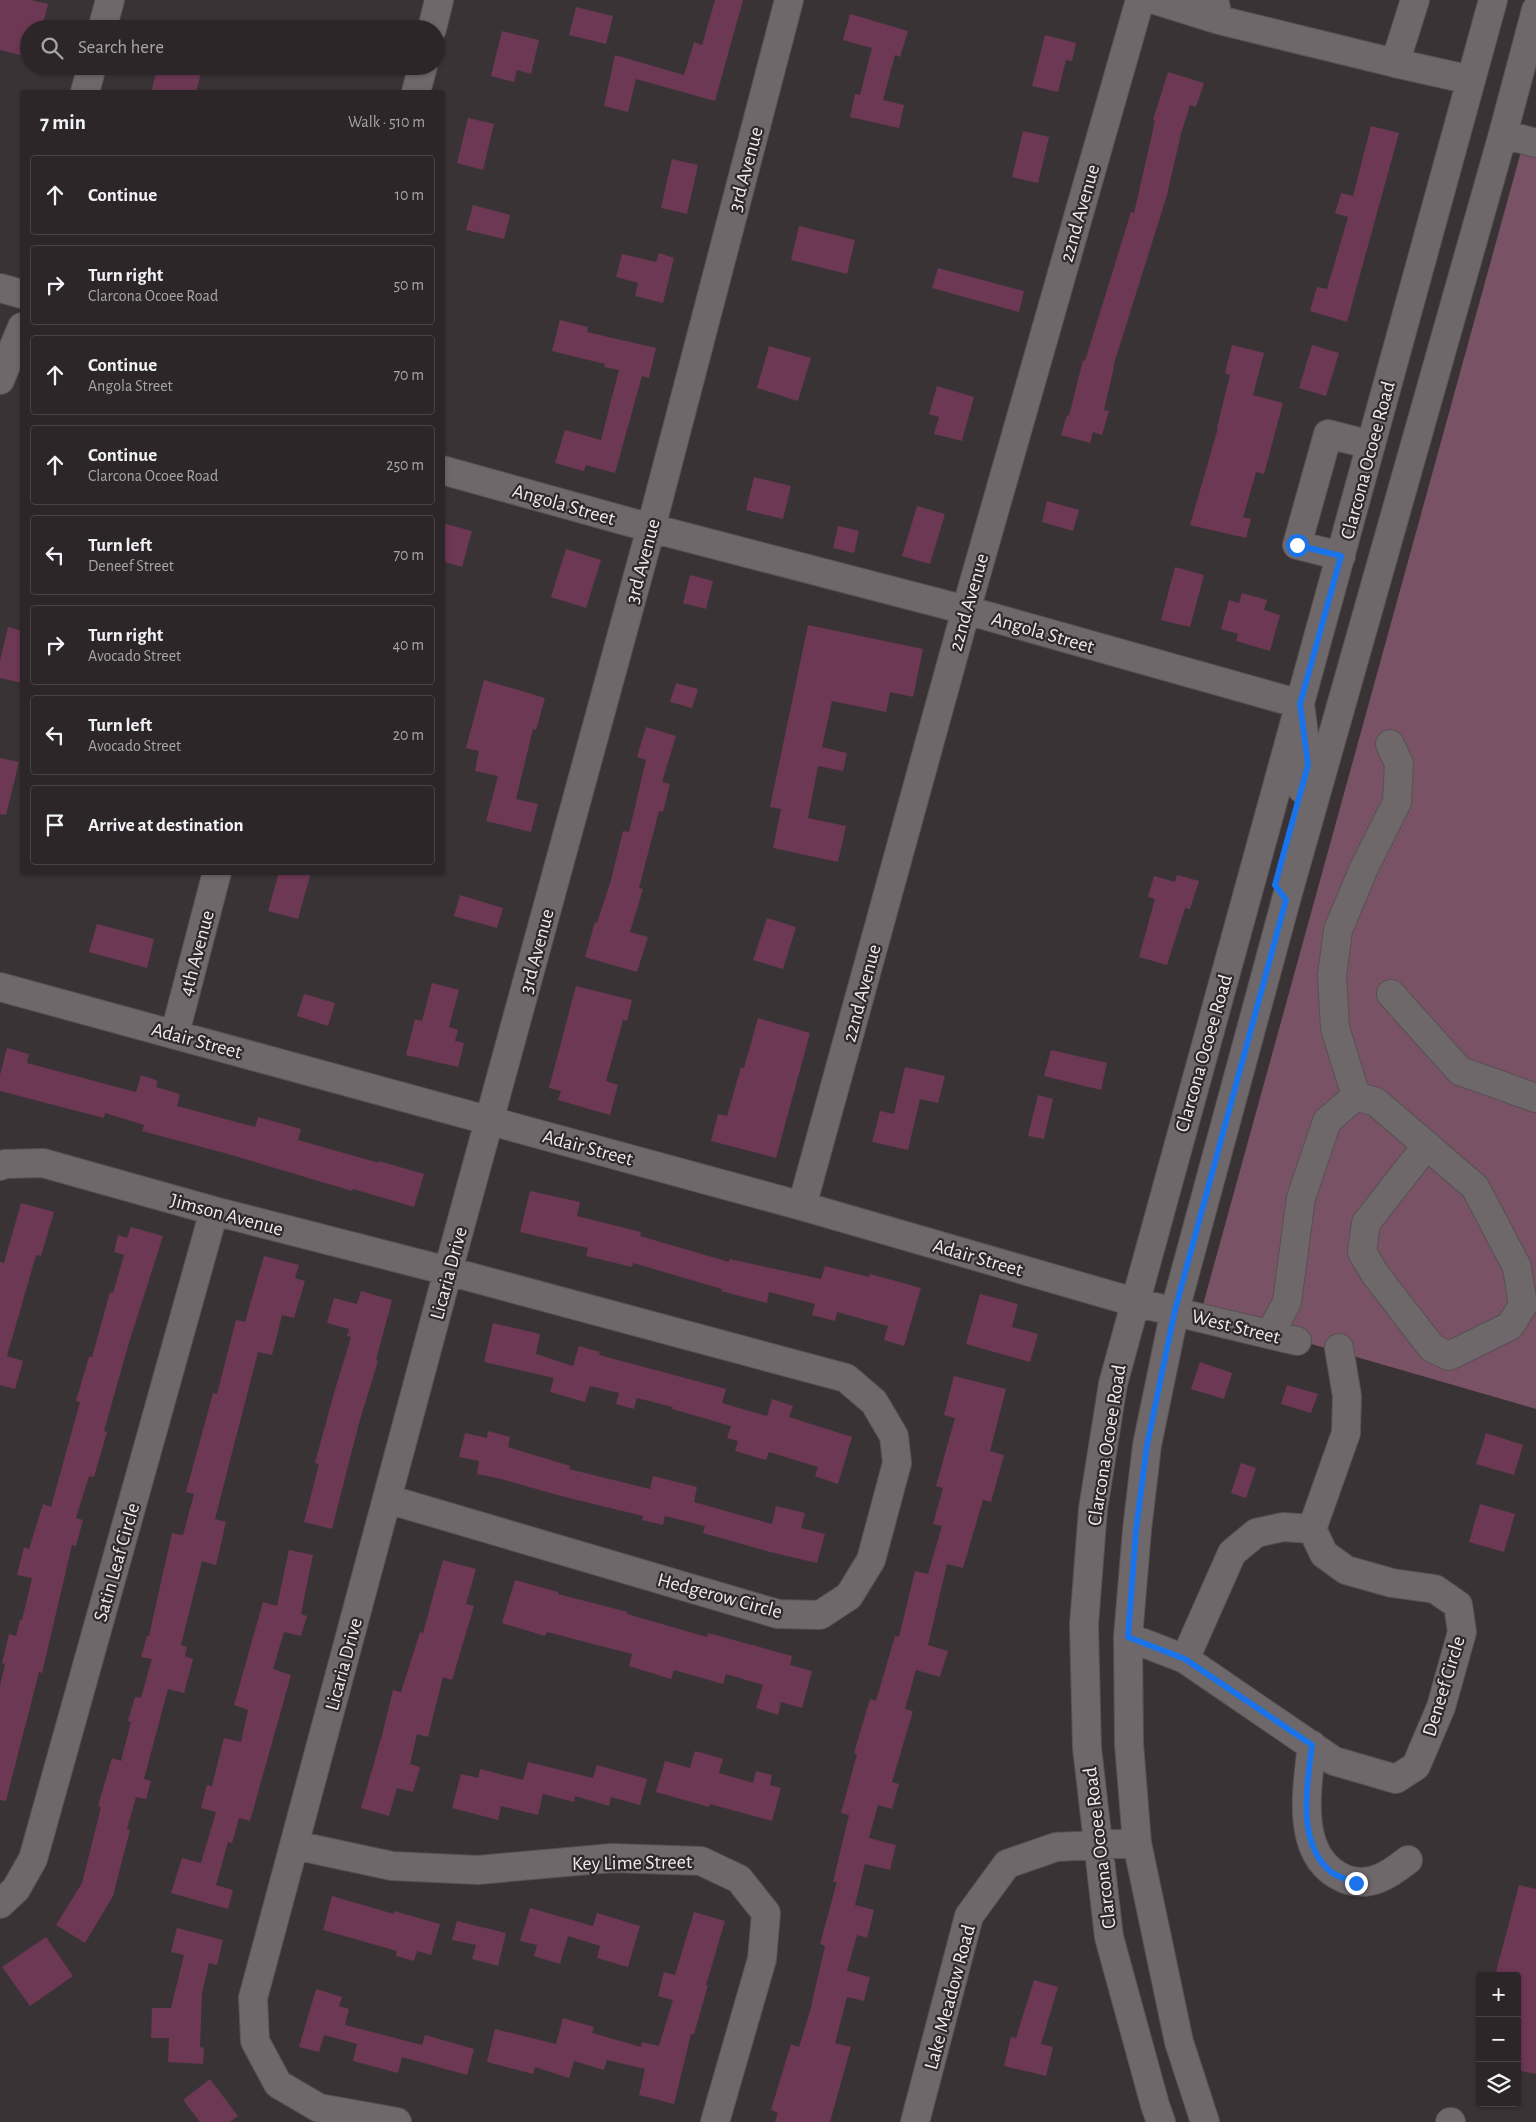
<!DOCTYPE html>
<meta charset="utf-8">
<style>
:root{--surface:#2c2628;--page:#342e30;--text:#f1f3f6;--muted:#a6a5a8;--line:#484345}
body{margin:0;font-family:"Alegreya Sans",sans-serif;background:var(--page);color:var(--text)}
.controls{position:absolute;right:15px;bottom:15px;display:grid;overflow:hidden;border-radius:5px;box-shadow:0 1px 4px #0004}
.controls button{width:45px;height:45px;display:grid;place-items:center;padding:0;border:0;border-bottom:1px solid var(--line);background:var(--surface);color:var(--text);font:25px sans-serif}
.stop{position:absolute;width:15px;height:15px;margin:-11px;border:4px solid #1a73e8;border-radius:50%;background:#fff}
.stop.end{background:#1a73e8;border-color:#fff;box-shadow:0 1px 5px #0008}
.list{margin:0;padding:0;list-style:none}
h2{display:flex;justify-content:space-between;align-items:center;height:65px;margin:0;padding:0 20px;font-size:21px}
h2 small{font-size:16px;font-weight:400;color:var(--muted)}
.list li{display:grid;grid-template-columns:32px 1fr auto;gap:15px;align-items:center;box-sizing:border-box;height:80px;margin:0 10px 10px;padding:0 10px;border:1px solid var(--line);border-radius:5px}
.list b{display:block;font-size:19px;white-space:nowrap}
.list p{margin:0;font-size:16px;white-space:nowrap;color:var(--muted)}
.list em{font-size:16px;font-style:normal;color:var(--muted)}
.icon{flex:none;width:28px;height:28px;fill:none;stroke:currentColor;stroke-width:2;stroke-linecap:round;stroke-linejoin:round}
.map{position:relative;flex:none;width:1536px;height:2122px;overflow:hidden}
.search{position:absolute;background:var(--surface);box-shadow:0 1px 4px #0004;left:20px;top:20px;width:425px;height:55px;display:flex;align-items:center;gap:12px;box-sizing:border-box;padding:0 18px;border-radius:28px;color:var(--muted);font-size:19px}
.panel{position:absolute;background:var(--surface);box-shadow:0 1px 4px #0004;left:20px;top:90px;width:425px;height:785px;border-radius:5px}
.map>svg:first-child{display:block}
.green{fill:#795265}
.building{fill:#6c3853}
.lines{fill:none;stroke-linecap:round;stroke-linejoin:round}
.minor-casing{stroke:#575154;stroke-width:30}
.minor{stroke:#6f686b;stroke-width:28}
.route{stroke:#1a73e8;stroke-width:6}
.labels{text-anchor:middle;stroke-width:4.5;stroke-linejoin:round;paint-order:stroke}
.street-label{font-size:20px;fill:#f0ebed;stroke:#30292c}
</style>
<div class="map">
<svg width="1536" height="2122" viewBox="0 0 1536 2122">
<rect width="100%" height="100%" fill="#3a3336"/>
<path class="green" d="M1522,148L1536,151V1409L1201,1312Z"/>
<path class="building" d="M0,0H31L48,4L42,28L32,26L31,29H29V39L24,56L0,50Z
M715,0H743L715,101L636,79L628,112L604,106L615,55L684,75L694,42L702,45Z
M576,7L613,16L606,44L569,35Z
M850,14L908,31L900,57L895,55L883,100L904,105L899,128L850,117L855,94L860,95L872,48L843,40Z
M502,31L539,40L531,74L517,70L514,82L491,76Z
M1045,35L1076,43L1072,61L1066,60L1058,92L1032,86Z
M158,66H203L196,92H151Z
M1168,72L1204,83L1196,107L1190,105L1181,134L1167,195L1113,367H1114L1104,410L1109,411L1102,435L1093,432L1090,443L1061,435L1067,415L1069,416L1083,360L1085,361L1131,212L1134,213L1155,121L1153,120Z
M468,118L494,124L483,170L457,163Z
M1371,126L1399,133L1347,322L1310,311L1317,287L1327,289L1348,217L1335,213L1341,193L1353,196Z
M1023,131L1049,137L1038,183L1012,177Z
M672,159L698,165L687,214L661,208Z
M473,205L510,215L504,239L466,230Z
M799,226L855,240L847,274L791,260Z
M659,253L674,258L663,303L635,296L638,283L616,277L622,254L656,262Z
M938,268L1024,291L1019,312L932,288Z
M560,320L588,327L587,332L656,348L649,378L642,376L615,473L586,465L584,471L555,463L565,430L601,440L619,370L604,367L605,364L552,351Z
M1232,345L1264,353L1253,395L1283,403L1264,474L1256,472L1249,497L1243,517L1251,519L1246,538L1190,525L1218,428H1217L1230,375L1225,373Z
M1312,345L1339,353L1326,396L1299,388Z
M769,346L811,358L798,401L757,388Z
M937,386L974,397L962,441L934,434L939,417L929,414Z
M754,477L791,486L783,519L746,510Z
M1047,501L1079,510L1073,531L1042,522Z
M917,506L945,514L930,564L902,556Z
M442,523L472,531L462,567L442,561Z
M838,526L859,531L854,553L833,548Z
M566,549L601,560L586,608L551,597Z
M1175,567L1204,575L1190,627L1161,620Z
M690,575L713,581L706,609L683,603Z
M1242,593L1267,600L1264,610L1280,615L1270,651L1236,641L1238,634L1221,629L1229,600L1239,603Z
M808,625L923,649L913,697L890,692L886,712L832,701L822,747L847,753L843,771L818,766L808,818L846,826L838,862L773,848L781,809L770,807Z
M8,627L22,631V683L0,678V661Z
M484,680L545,698L536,730L533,729L516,799L538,804L531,832L486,821L498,776L475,771L479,751L466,748Z
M676,683L698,689L692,708L670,702Z
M646,727L676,736L662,782L670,784L663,812L659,811L639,888L643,889L630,932L648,937L637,972L585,957L595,922L597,923L611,880L623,831L629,832L646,760L637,757Z
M0,758L19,762L6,815L0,814Z
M279,872H311L298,919L268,911Z
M1177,875L1199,881L1190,909L1185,908L1167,965L1139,957L1155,899L1148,897L1154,876L1175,882Z
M460,895L503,908L497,928L454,916Z
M767,918L796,927L783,969L753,960Z
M97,924L154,939L147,968L89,952Z
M432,983L459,990L449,1027L458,1030L455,1041L464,1043L458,1067L406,1055L415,1019L422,1021Z
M576,986L632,1000L627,1021L623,1020L606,1081L618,1085L610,1115L558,1100L561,1091L549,1088Z
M304,994L335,1003L328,1026L297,1016Z
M758,1018L810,1033L776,1158L711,1141L718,1114L727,1116L741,1067L744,1068Z
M7,1048L29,1054L27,1063L136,1092L141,1075L158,1081L156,1087L180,1094L177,1106L255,1127L258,1117L301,1129L298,1140L379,1163V1161L424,1174L414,1207L353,1189L352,1191L228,1154L142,1131L144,1125L105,1113L104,1118L0,1091V1075Z
M1051,1050L1107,1063L1101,1090L1044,1076Z
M905,1067L945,1076L938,1103L920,1099L908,1150L872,1142L880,1111L894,1114Z
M1038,1095L1053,1099L1044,1139L1028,1136Z
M530,1191L580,1202L577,1216L641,1232L640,1236L729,1262V1259L821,1279L825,1266L869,1277L870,1274L921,1288L904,1346L884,1340L888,1326L837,1312L835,1321L812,1315L815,1304L769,1292L767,1303L721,1291L722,1289L633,1263L632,1267L586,1256L588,1248L520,1232Z
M21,1203L54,1212L41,1256L36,1255L7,1356L23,1361L15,1389L0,1385V1262L4,1263Z
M131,1227L163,1236L128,1346L104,1431L107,1432L94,1477L89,1476L76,1518L83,1520L76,1546L72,1545L42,1673L39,1672L6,1801L0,1800V1686L5,1664L2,1663L9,1634L16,1636L20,1620H22L32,1578L17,1575L24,1547L29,1549L43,1504L51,1507L80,1402L76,1401L89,1357H92L110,1292L113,1293L124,1255L114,1252L118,1235L127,1238Z
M264,1256L299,1265L295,1278L305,1281L294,1318L282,1315L272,1355L258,1352L215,1519L226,1522L216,1565L202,1561L181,1645L187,1647L185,1656L193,1659L184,1693L168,1689L144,1779L151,1781L146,1799L136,1797L127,1829L130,1830L113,1896L85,1943L56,1925L82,1883L101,1807L98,1806L112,1758L121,1761L131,1722L128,1721L135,1697L141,1698L152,1659L141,1657L147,1636H149L172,1533L183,1535L194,1494L186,1492L213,1393L217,1394L236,1320L245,1322Z
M361,1291L392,1300L376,1360L378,1361L359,1423L332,1529L304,1522L319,1464L315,1463L334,1393L351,1337L347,1336L349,1329L327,1323L334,1298L357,1304Z
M980,1294L1018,1304L1012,1327L1038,1334L1030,1362L966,1344Z
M493,1323L540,1334L536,1354L573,1366L579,1346L600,1352L599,1355L726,1389L722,1403L767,1416L772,1399L793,1406L789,1417L852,1437L838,1484L815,1476L818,1467L769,1452L766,1460L735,1451L738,1441L727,1438L731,1426L672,1409L673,1407L637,1398L634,1409L616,1404L619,1393L590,1386L585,1402L550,1392L554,1378L484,1362Z
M1200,1362L1232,1373L1224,1399L1191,1389Z
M954,1376L1006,1389L990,1451L1004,1455L991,1502L983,1500L963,1568L947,1564L928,1645L948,1651L940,1677L916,1670L905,1709L913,1711L892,1782L899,1784L892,1809L878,1805L869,1838L896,1845L890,1870L865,1864L855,1905L874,1910L867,1938L857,1935L847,1971L870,1977L864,2001L847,1997L835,2043L851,2047L830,2122H775L778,2113L771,2110L791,2044L799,2047L810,2011L825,1946L820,1944L837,1882H833L849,1815L841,1813L857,1754L854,1753L870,1699L876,1701L895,1636L899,1637L915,1571L928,1574L942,1526L933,1524L943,1488L936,1486L955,1418L944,1415Z
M1287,1385L1318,1394L1311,1413L1281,1404Z
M488,1431L510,1437L508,1447L570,1466L569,1469L650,1489L653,1476L697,1487L694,1502L772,1524L776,1506L805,1513L801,1528L825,1534L817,1563L770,1552L703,1533L705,1526L665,1516L663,1525L642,1520L643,1516L561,1496L501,1479L477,1474L479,1461L459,1457L465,1433L487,1438Z
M1486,1433L1523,1445L1514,1475L1476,1464Z
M1241,1463L1256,1468L1246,1498L1231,1493Z
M1480,1504L1515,1514L1504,1552L1469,1542Z
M289,1550L313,1555L301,1614L307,1616L301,1636L284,1632L273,1669L291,1675L250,1821L239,1818L232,1843L228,1842L216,1885L233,1890L228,1909L171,1893L182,1858L201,1863L216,1812L201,1808L207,1785L212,1786L224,1738L241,1742L248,1710L234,1705L263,1602L277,1606Z
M443,1560L476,1569L466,1604L474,1606L452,1680L443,1677L428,1737L417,1734L410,1764L420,1767L413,1792L397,1788L389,1816L361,1808L382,1735L393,1690L401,1692L420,1632L423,1633Z
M515,1580L558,1592V1594L628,1612L627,1614L707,1637L708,1633L792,1656L790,1665L812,1671L802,1708L781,1702L778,1715L756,1708L763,1685L726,1674L723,1684L674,1670L671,1679L629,1666L632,1654L547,1632L545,1636L502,1623Z
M695,1751L723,1759L719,1773L753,1783L756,1771L772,1775L770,1785L781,1788L772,1821L710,1804L709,1807L656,1792L665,1761L690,1768Z
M528,1762L593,1778L597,1765L647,1779L640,1805L611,1797L609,1806L575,1796L574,1802L543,1794L538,1815L501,1806L498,1820L452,1808L461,1774L478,1778L480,1769L523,1780Z
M1519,1885L1536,1889V2074L1517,2070V1976H1495Z
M332,1896L394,1914V1911L440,1924L431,1955L417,1951L414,1961L396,1956L397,1951L323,1930Z
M530,1908L593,1926L597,1913L640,1926L628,1967L597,1958L600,1946L568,1936L560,1964L534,1956L537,1945L520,1941Z
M694,1912L725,1921L706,1985H708L694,2034H691L674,2104L639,2095L645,2069L607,2060L604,2070L574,2061L569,2078L535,2067L533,2074L487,2062L495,2029L556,2044L563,2018L594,2027L592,2033L641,2047L642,2042L659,2046L673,2000L658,1996L664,1972L675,1975Z
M457,1921L506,1933L498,1966L472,1959L476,1945L452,1940Z
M177,1928L223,1940L217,1965L209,1963L202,1993L200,2047L204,2048L203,2064L168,2062L169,2038H151L152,2008H171L184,1955L171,1952Z
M46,1937L73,1976L30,2006L2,1967Z
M1034,1980L1058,1987L1041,2044L1053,2047L1046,2076L1004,2066L1011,2037L1016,2038Z
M316,1989L342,1997L339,2006L349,2009L345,2025L422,2045L425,2035L474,2049L467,2075L402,2057L398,2073L353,2061L357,2044L324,2035L319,2052L299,2047Z
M210,2079L238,2116L230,2122H200L183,2100Z"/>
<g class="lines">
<g class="minor-casing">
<path id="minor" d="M1155,0L1219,20
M1214,0L1219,20L1395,63
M1415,0L1395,63L1471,80
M102,29L110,0
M432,29L439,0
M85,92L92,66
M416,92L423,66
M1503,134L1536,143
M0,288L22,294
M0,380L22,327
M442,470L651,528L966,610L1300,704L1308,765L1302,789
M1341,556L1297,545L1328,434L1371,445
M0,987L802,1206L1134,1302L1297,1341
M1391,994L1460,1071L1536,1098
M175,1033L217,872
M1356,1096L1335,1028L1332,975L1338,930L1364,868L1397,802L1399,764L1390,744
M0,1166L5,1164L43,1163L214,1211L448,1271L846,1378L874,1402L894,1436L897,1463L871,1560L849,1596L820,1615L778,1614L387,1499
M802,1206L966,610L1140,0
M1270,1334L1287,1302L1301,1198L1327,1121L1356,1096L1376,1102L1475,1187L1517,1267L1523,1305L1510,1326L1449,1356L1432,1348L1375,1274L1362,1252L1366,1223L1427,1145
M1128,1637L1185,1659L1334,1761L1396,1779L1416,1766L1441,1707L1462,1632L1458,1605L1435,1589L1392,1583L1346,1570L1324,1554L1312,1529L1346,1433L1347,1396L1339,1348
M1185,1659L1232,1553L1256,1533L1283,1527L1312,1529
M1312,1745C1307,1789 1294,1858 1345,1879C1370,1888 1389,1875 1408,1860
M294,1845L392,1866L478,1870L612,1858L701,1861L739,1879L766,1913L762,1959L715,2122
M0,1904L16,1889L33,1859L214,1211
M397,2122L319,2108L278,2084L255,2041L253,1998L448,1271L651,528L789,0
M915,2122L969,1916L1007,1864L1056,1847L1137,1843
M1161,2122L1155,2105L1109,1937L1087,1748L1084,1625L1093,1509L1113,1384L1493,0
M1205,2122L1179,2042L1137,1843L1129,1744L1128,1637L1137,1530L1147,1445L1175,1310L1286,900L1503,134L1536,10
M1450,2122H1451"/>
</g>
<use href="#minor" class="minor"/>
</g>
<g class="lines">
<path class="route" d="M1297,545L1341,556L1300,704L1308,765L1275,885L1286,900L1175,1310L1147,1445L1136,1530L1128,1637L1185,1659L1312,1745C1307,1785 1296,1843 1331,1872C1338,1877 1349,1880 1356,1883"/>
</g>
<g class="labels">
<g class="street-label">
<text transform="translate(745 169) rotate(-75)" y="7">3rd Avenue</text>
<text transform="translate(1079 213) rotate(-74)" y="7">22nd Avenue</text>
<text transform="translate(1367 460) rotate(-75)" y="7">Clarcona Ocoee Road</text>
<text transform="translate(564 504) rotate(16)" y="7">Angola Street</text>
<text transform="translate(642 561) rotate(-75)" y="7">3rd Avenue</text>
<text transform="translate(968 602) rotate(-74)" y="7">22nd Avenue</text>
<text transform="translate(1043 632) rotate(16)" y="7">Angola Street</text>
<text transform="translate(536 951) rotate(-75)" y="7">3rd Avenue</text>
<text transform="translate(196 953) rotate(-75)" y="7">4th Avenue</text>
<text transform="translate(861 993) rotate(-75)" y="7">22nd Avenue</text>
<text transform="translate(197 1040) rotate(15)" y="7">Adair Street</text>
<text transform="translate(1203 1053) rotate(-74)" y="7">Clarcona Ocoee Road</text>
<text transform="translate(588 1147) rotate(15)" y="7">Adair Street</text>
<text transform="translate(227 1214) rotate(15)" y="7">Jimson Avenue</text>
<text transform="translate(978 1257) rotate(16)" y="7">Adair Street</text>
<text transform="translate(448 1273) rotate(-75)" y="7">Licaria Drive</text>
<text transform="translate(1236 1326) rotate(14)" y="7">West Street</text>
<text transform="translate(1106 1445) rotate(-81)" y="7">Clarcona Ocoee Road</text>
<text transform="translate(116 1562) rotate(-74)" y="7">Satin Leaf Circle</text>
<text transform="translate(720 1595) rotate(15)" y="7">Hedgerow Circle</text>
<text transform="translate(343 1664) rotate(-75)" y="7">Licaria Drive</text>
<text transform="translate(1443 1686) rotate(-73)" y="7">Deneef Circle</text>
<text transform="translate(1099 1848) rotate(-97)" y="7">Clarcona Ocoee Road</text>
<text transform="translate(632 1862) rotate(-1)" y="7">Key Lime Street</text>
<text transform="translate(949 1997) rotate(-75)" y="7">Lake Meadow Road</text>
</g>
</g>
</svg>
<div class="controls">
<button>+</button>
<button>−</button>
<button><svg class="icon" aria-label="layers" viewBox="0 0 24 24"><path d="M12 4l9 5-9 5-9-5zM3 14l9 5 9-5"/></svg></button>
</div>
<div class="stop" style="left:1297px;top:545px"></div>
<div class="stop end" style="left:1356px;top:1883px"></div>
<div class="search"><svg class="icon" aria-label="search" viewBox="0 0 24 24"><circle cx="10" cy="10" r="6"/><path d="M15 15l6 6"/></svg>Search here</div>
<section class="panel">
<h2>7 min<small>Walk · 510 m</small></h2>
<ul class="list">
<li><svg class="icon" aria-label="ahead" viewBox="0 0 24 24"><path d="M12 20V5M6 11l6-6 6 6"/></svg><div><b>Continue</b></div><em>10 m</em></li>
<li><svg class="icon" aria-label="right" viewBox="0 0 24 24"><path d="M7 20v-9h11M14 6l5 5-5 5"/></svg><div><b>Turn right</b><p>Clarcona Ocoee Road</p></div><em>50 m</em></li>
<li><svg class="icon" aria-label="ahead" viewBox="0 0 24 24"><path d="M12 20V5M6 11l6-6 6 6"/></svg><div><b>Continue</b><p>Angola Street</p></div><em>70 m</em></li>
<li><svg class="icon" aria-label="ahead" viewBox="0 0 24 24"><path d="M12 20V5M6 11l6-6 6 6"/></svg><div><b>Continue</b><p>Clarcona Ocoee Road</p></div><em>250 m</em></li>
<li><svg class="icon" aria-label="left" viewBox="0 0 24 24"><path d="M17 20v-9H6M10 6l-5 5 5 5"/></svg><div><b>Turn left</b><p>Deneef Street</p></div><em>70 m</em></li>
<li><svg class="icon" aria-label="right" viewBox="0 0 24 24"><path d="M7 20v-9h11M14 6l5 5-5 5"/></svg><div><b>Turn right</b><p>Avocado Street</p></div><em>40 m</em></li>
<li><svg class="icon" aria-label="left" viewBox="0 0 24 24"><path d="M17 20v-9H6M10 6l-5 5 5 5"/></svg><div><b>Turn left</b><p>Avocado Street</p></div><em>20 m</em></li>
<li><svg class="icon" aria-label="arrive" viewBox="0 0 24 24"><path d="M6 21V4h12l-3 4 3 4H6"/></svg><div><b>Arrive at destination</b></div></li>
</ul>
</section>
</div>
